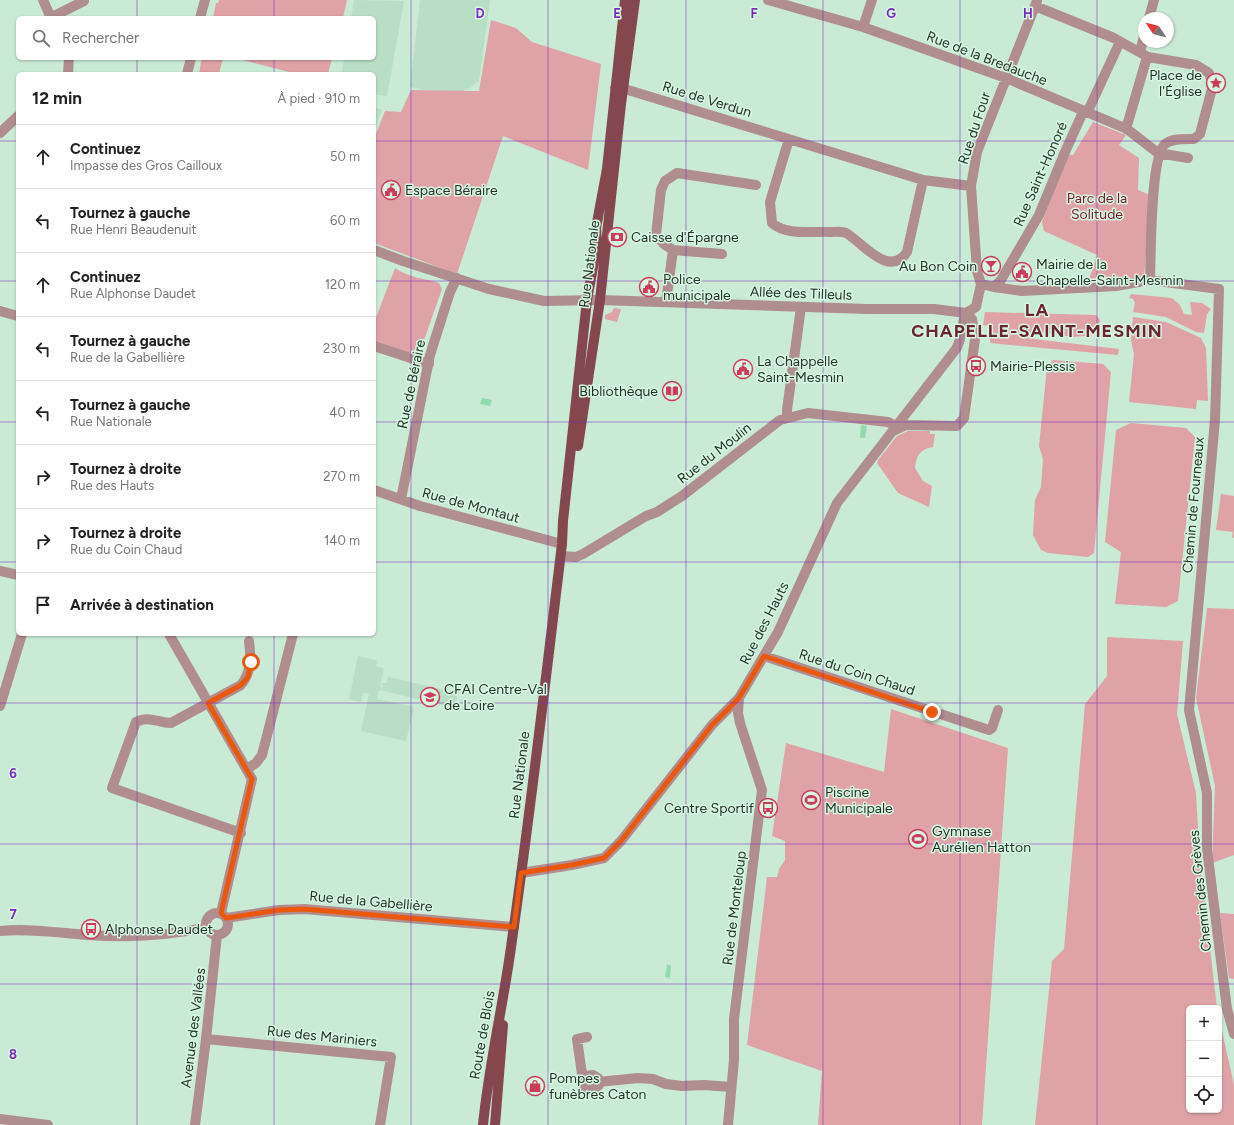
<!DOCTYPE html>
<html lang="fr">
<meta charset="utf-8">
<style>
:root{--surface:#fff;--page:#f2f2f2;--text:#222;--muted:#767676;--line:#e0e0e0}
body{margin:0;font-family:Figtree,sans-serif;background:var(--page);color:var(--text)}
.controls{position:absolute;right:12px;bottom:12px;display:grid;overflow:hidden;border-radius:6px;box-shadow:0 1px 3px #0004}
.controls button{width:36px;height:36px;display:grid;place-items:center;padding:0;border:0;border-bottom:1px solid var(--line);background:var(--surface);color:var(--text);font:20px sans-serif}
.compass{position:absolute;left:1138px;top:12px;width:36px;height:36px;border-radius:50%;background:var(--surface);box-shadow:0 1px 3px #0004;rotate:305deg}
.stop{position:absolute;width:12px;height:12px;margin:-9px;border:3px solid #ea580c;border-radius:50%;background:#fff}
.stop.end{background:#ea580c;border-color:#fff;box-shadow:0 1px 4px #0008}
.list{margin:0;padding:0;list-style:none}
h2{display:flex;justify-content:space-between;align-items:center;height:52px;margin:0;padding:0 16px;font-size:17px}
h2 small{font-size:13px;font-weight:400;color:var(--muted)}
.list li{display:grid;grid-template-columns:26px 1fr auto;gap:12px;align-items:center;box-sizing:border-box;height:64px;padding:0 16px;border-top:1px solid var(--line)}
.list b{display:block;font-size:15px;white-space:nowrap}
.list p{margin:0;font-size:13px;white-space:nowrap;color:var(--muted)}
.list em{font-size:13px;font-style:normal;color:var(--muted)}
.icon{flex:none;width:22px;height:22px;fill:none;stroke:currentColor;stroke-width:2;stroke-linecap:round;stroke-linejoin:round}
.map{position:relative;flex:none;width:1234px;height:1125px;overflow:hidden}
.search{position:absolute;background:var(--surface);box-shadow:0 1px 3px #0004;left:16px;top:16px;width:360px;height:44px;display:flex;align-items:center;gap:10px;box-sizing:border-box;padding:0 14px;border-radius:6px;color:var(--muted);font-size:15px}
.panel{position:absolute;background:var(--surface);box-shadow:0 1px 3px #0004;left:16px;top:72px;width:360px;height:564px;border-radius:6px}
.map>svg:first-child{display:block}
.built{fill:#b8dec6}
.green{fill:#dfa2a7}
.water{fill:#91dbae}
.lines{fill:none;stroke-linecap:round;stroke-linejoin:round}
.minor{stroke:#b08d8f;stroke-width:10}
.major{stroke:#83474d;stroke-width:10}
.route{stroke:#ea580c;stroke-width:5}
.grid{fill:none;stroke:#7b2cbf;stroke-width:1;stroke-opacity:0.55}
.labels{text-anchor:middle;stroke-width:3;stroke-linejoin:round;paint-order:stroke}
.street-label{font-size:14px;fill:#26322a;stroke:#d6f7e2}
.poi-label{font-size:14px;fill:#26322a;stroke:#d6f7e2;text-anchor:start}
.park-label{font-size:14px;fill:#76192e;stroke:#d6f7e2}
.district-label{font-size:18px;font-weight:bold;letter-spacing:1px;fill:#6b2531;stroke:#d6f7e2}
.grid-label{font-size:13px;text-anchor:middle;font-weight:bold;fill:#7b2cbf;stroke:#d6f7e2;stroke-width:3;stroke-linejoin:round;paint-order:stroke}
</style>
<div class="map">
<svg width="1234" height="1125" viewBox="0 0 1234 1125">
<rect width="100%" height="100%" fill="#c9ead5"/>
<path class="built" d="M354,0L404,1L387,96L374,94V74H342L344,58H374V18H351Z
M420,0H490L479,81L470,88L452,95L410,87Z
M374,107L382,110L374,130Z
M358,656L377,660L376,666L384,668L380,687L383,688L382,683H387L388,677L458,693L455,708L379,690L377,699L414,707L406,741L361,731L369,694L363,693L361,702L349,699Z"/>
<path class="green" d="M219,0H347L343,18H213L216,3H218Z
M491,20L516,28L532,42L601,64L588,170L503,136L457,274L374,243V139L385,111L401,112L411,90L479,91Z
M202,58H223L219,74L199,73Z
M235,58H332L328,74H297Z
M1093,122L1126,135L1119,145L1139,158L1138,190L1150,195L1144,278L1088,283L1097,255L1044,231L1042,222L1067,154L1073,155Z
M395,268C409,278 424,278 439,283L442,289L418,357L374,342V323Z
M1131,294L1172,298L1180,305L1184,314L1192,315L1190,302L1202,303L1211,309L1207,314L1204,333L1196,332L1166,317L1133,312L1135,303L1133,299L1129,298Z
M614,308L621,309L617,322L605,319V315L612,312Z
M985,312L1096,315L1100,320L1098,330L1095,335L1073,337L1034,331V339L1119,349L1118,355L990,343L991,326L983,325Z
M1133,317L1166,322L1201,338L1206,348L1208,401L1197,400L1196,409L1129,402L1134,354L1131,340Z
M1053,360L1103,364L1111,372L1094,553L1088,557L1048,553L1041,550L1033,535L1035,500L1041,487L1043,459L1039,446L1047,367Z
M1131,423L1186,428L1195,437L1178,601L1166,607L1115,604L1121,552L1105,542L1116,430Z
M908,431H930V434H935L933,447C920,449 916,456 915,468L923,481L932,486L929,507L898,493L877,463L878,460L897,436Z
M1221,494L1234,496V538L1232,537L1233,532L1216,530Z
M1207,608L1234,609V855L1212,863L1215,786L1196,698Z
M1107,637L1183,641L1177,714L1196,793L1200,863L1217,1008H1189V1110H1219V1018L1234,1085V1125H1035L1052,961L1064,949L1085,704L1107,676Z
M891,709L1008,748L982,1125H818L822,1071L747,1045L767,877H777L779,869L785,860V841L772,836L786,743L884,772Z
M1220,913L1234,914V979L1229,978Z"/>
<path class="water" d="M482,398L492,400L490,406L480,404Z
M861,425L867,426L865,438H860Z
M667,964L671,966L670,978L665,977Z"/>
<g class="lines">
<path class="minor" d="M43,0L51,18
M768,0L863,27L1006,78L1127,129L1158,153L1188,158
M1035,6L1114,38L1148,57L1196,65L1209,73L1213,85L1200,134L1194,139C1186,139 1172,138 1165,144C1150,157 1151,257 1150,280
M50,18L84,1
M200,18L205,0
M1149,18L1154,0
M863,27L872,0
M1140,52L1144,36
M68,74L69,58
M187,74L191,58
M615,88L628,90L923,180L971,186
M1087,113L1118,46V41
M1126,129L1147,57
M0,133L18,116
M789,139L770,202L772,223C787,236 811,231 831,232C836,232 842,231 846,233C862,242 889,279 907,252L923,180
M374,250L403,261L489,289L544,301L600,300L867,309H934L966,313
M673,250L664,244L656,235L661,190L665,181L677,173L756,185
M981,284L994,287L1022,291L1116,286L1150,280L1219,289L1215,420L1189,710L1207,793V849L1227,1009L1234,1034
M994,287L1001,280L1039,215L1065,152L1083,112
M666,302L673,250L722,254
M0,311L18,316
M966,313L976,307L981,284L977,271L971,186L977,152L1037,1
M374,346L429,364
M787,417V410L801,307
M893,431L906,425L957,426L964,418L975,339L972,319L966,313
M374,490L420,506L562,544
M401,499L430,355L450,292L457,278
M561,556L576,557L583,554L646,516L657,512L682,496L780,420L808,413L888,422L896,426
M0,571L18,575
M169,634L252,779L221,913
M764,656L989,730L992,728L998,710
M0,706L22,634
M247,769L256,763L262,755L293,634
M241,833L112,788L136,722C149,715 158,723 171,723L241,685C252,671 251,658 249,641
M521,873L572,865L604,858L621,841L712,725L739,698L778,632L837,503L956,349C963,338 961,324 966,313
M206 924a11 11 0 1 1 22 0a11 11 0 1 1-22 0Z
M226,918L279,910L304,909L514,927
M0,931C29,928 60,933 88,935C127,938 168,936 207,927
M206,1039L391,1057L380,1125
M583,1081L584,1087L589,1090L595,1089L599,1085L598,1078L593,1075L586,1076L583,1081L577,1039L587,1037
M598,1082L638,1078L653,1079L666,1084L682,1086L704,1085L731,1087
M0,1119L48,1125
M195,1125L206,1039L217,935
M728,1125L734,1060V1019L762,790L740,723L738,713L739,698"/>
<path class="major" d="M578,446L600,300L621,104L635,0
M483,1125C489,1063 504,1002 512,940C531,808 546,676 562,544L563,521L587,300L597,245L596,228L607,169L625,0
M495,1125L503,1025"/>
</g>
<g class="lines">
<path class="route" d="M251,662L248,677L241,685L208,703L252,779L221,913L226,918L279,910L304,909L514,927L521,873L572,865L604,858L621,841L712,725L739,698L764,656L932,712"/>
</g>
<path class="grid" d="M137,0V18M274,0V18M411,0V1125M548,0V1125M686,0V1125M823,0V1125M960,0V1125M1097,0V1125M137,58V74M274,58V74M0,141H18M374,141H1234M0,281H18M374,281H1234M0,422H18M374,422H1234M0,562H18M374,562H1234M137,634V1125M274,634V1125M0,703H1234M0,844H1234M0,984H1234"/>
<defs>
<g id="sight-ring" transform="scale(1)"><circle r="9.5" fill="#d6f7e2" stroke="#cd3d5a" stroke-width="1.5"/><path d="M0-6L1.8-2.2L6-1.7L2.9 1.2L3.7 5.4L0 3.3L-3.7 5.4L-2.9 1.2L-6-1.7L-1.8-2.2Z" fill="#cd3d5a"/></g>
<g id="civic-ring" transform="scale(1)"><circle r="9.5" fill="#d6f7e2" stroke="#cd3d5a" stroke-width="1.5"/><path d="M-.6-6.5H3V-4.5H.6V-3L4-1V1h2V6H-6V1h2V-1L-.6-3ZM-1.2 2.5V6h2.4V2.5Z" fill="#cd3d5a"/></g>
<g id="bank-ring" transform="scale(1)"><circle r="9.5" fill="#d6f7e2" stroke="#cd3d5a" stroke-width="1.5"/><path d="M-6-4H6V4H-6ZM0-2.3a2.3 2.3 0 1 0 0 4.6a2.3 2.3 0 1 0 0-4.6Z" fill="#cd3d5a"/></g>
<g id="bar-ring" transform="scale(1)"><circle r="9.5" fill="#d6f7e2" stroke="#cd3d5a" stroke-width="1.5"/><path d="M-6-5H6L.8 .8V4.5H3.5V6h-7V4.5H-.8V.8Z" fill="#cd3d5a"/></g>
<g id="bus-ring" transform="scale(1)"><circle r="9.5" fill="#d6f7e2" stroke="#cd3d5a" stroke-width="1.5"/><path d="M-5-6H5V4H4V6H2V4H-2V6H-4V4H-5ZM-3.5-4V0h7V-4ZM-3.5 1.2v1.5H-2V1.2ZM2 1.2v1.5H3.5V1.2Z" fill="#cd3d5a"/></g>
<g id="library-ring" transform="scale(1)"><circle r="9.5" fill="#d6f7e2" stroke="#cd3d5a" stroke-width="1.5"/><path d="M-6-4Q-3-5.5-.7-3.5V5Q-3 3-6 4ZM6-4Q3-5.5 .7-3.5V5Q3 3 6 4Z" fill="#cd3d5a"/></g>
<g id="university-ring" transform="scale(1)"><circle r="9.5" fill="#d6f7e2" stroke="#cd3d5a" stroke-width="1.5"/><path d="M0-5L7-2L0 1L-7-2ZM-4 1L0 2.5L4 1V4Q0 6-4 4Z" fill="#cd3d5a"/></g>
<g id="stadium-ring" transform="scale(1)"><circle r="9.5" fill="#d6f7e2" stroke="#cd3d5a" stroke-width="1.5"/><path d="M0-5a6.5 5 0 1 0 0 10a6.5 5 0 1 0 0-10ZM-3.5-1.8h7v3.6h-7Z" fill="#cd3d5a"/></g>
<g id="shop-ring" transform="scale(1)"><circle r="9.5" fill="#d6f7e2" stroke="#cd3d5a" stroke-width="1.5"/><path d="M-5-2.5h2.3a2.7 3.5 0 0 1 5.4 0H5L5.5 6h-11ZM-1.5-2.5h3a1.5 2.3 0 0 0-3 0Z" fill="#cd3d5a"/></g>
</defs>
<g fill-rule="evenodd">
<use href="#sight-ring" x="1216" y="83"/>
<use href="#civic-ring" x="391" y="190"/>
<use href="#bank-ring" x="617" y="237"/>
<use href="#bar-ring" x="991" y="266"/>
<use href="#civic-ring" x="1022" y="272"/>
<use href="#civic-ring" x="649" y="287"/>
<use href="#bus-ring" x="976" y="366"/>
<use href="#civic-ring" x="743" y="369"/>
<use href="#library-ring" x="672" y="391"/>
<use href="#university-ring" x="430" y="697"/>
<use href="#stadium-ring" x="811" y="800"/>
<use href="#bus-ring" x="768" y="808"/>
<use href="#stadium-ring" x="918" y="839"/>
<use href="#bus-ring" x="91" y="929"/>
<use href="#shop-ring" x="535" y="1086"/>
</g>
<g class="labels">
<g class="street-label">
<text transform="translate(987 58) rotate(21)" y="5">Rue de la Bredauche</text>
<text transform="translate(707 99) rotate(17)" y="5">Rue de Verdun</text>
<text transform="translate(974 128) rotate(-72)" y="5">Rue du Four</text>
<text transform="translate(1040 174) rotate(-66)" y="5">Rue Saint-Honoré</text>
<text transform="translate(589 264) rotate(-83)" y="5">Rue Nationale</text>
<text transform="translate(801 293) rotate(2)" y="5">Allée des Tilleuls</text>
<text transform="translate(411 384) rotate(-78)" y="5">Rue de Béraire</text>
<text transform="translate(714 453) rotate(-38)" y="5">Rue du Moulin</text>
<text transform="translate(471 505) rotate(15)" y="5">Rue de Montaut</text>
<text transform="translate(1193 505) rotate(-85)" y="5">Chemin de Fourneaux</text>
<text transform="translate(764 623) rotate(-63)" y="5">Rue des Hauts</text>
<text transform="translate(857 672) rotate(18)" y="5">Rue du Coin Chaud</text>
<text transform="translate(519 775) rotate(-83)" y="5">Rue Nationale</text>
<text transform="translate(1200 891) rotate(-96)" y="5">Chemin des Grèves</text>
<text transform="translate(371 901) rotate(5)" y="5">Rue de la Gabellière</text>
<text transform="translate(734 908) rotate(-83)" y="5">Rue de Monteloup</text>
<text transform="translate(193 1028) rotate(-83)" y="5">Avenue des Vallées</text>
<text transform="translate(482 1035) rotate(-80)" y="5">Route de Blois</text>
<text transform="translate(322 1036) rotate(6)" y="5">Rue des Mariniers</text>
</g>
<g class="poi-label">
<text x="1202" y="80" text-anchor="end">Place de<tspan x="1202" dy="16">l'Église</tspan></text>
<text x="405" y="195">Espace Béraire</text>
<text x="631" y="242">Caisse d'Épargne</text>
<text x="1036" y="269">Mairie de la<tspan x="1036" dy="16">Chapelle-Saint-Mesmin</tspan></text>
<text x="977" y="271" text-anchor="end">Au Bon Coin</text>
<text x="663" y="284">Police<tspan x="663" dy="16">municipale</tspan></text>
<text x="757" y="366">La Chappelle<tspan x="757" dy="16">Saint-Mesmin</tspan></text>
<text x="990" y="371">Mairie-Plessis</text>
<text x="658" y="396" text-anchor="end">Bibliothèque</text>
<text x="444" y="694">CFAI Centre-Val<tspan x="444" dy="16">de Loire</tspan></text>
<text x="825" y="797">Piscine<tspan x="825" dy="16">Municipale</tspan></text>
<text x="754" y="813" text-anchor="end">Centre Sportif</text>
<text x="932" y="836">Gymnase<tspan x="932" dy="16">Aurélien Hatton</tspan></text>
<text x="105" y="934">Alphonse Daudet</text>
<text x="549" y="1083">Pompes<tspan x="549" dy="16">funèbres Caton</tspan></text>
</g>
<g class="park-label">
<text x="1097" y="203">Parc de la<tspan x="1097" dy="16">Solitude</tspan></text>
</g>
<g class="district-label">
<text x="1037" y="316">LA<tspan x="1037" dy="21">CHAPELLE-SAINT-MESMIN</tspan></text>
</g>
</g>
<g class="grid-label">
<text x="480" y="18">D</text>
<text x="617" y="18">E</text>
<text x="754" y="18">F</text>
<text x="891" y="18">G</text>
<text x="1028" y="18">H</text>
<text x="13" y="778">6</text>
<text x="13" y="919">7</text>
<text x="13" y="1059">8</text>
</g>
</svg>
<div class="controls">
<button>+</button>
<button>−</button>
<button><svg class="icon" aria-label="locate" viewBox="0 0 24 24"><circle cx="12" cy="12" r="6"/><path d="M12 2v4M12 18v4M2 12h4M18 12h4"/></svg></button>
</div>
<svg class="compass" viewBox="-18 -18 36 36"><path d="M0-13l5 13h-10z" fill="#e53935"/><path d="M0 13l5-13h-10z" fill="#767676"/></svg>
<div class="stop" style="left:251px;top:662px"></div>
<div class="stop end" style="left:932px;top:712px"></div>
<div class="search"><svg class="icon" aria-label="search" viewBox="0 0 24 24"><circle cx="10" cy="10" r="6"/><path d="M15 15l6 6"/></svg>Rechercher</div>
<section class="panel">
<h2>12 min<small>À pied · 910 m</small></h2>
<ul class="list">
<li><svg class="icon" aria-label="ahead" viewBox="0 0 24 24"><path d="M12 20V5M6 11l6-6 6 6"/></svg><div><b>Continuez</b><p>Impasse des Gros Cailloux</p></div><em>50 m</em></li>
<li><svg class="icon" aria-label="left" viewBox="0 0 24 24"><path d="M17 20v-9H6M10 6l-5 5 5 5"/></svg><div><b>Tournez à gauche</b><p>Rue Henri Beaudenuit</p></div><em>60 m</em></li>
<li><svg class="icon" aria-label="ahead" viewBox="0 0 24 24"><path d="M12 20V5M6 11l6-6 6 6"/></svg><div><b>Continuez</b><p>Rue Alphonse Daudet</p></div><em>120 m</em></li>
<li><svg class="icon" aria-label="left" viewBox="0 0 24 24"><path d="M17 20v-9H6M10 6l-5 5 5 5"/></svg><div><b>Tournez à gauche</b><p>Rue de la Gabellière</p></div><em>230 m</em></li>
<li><svg class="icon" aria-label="left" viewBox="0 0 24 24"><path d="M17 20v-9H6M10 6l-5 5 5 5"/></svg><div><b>Tournez à gauche</b><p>Rue Nationale</p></div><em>40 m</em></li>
<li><svg class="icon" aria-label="right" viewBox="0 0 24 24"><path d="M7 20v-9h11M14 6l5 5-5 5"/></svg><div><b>Tournez à droite</b><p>Rue des Hauts</p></div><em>270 m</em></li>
<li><svg class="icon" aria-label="right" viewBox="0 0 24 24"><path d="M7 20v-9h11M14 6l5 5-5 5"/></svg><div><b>Tournez à droite</b><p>Rue du Coin Chaud</p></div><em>140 m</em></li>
<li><svg class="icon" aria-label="arrive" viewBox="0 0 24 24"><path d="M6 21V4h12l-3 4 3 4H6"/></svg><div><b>Arrivée à destination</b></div></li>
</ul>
</section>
</div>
